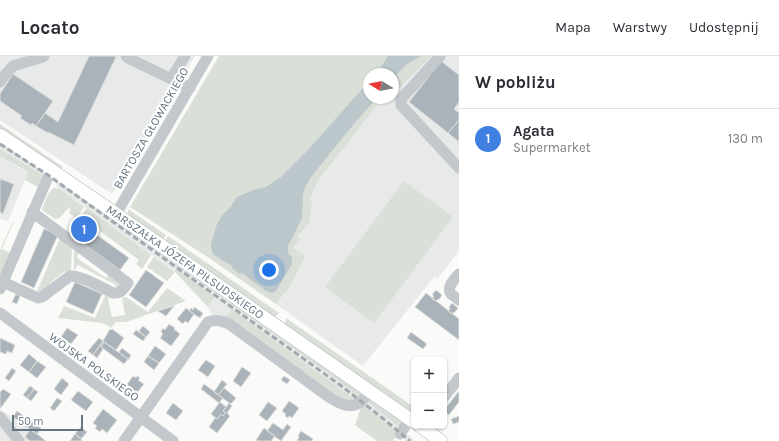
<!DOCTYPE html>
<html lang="pl">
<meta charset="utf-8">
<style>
:root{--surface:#fff;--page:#f2f2f3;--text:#2b2b33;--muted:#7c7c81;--line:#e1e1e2;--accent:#e4572e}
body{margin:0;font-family:Karla,sans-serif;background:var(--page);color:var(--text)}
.controls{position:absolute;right:12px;bottom:12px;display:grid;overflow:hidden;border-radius:6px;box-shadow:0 1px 3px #0004}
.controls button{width:36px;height:36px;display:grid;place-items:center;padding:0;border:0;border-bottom:1px solid var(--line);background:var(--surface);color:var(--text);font:20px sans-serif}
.compass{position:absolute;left:363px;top:12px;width:36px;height:36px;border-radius:50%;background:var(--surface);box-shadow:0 1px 3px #0004;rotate:280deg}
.scale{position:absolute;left:12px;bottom:10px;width:71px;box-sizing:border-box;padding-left:4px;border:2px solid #657683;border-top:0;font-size:11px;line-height:14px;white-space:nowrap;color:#657683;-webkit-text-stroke:3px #fff;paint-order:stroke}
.you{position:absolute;left:269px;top:214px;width:14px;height:14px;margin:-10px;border:3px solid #fff;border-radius:50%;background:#1a73e8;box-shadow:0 0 0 6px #1a73e833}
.badge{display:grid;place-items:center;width:26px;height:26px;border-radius:50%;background:var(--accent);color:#fff;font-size:13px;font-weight:700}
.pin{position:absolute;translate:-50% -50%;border:2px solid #fff;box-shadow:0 1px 4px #0006}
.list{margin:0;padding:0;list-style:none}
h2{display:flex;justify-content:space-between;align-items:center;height:52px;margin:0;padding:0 16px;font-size:17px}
h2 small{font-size:13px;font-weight:400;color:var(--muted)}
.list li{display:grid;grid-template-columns:26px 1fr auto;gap:12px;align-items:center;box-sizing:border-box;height:60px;padding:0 16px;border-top:1px solid var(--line)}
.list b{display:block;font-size:15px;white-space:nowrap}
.list p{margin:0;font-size:13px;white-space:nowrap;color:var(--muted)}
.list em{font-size:13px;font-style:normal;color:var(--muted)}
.map{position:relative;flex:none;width:459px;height:385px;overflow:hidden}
header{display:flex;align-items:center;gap:24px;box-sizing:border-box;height:56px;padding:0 20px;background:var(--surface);border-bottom:1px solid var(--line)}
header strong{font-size:19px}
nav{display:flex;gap:22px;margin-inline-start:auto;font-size:14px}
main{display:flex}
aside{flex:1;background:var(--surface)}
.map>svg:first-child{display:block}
.built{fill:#e8e9e9}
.green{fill:#dadfd7}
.water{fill:#bbc7cb}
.building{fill:#aab3b9;stroke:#dcdcda}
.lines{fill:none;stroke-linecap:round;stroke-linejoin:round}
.major-casing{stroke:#b5babe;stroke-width:14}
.minor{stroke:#c3c8cc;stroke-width:11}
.major{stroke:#fff;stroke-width:13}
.rail{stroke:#a2aab0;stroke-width:3;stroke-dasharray:6 3;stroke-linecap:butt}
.labels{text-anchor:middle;stroke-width:4;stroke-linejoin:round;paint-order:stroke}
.street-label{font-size:12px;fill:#657683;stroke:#fff}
</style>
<header>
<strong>Locato</strong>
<nav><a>Mapa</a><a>Warstwy</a><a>Udostępnij</a></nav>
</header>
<main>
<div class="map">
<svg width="459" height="385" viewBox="0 0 459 385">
<rect width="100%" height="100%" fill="#fafaf8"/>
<path class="built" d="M0,0H195L112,138L0,64Z
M432,0H459V195L438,222L434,221L363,310L276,248L291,229L304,200L293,192L300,183L298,182L309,167L310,143L318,125L377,49L389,42H393V38Z
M0,86L45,114L42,118L0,93Z
M0,100L28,117L8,165L0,163Z
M59,124L381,357L415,385H406L381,362L232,253L222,263L214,262L208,251L215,241L176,213L175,216L56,130Z
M0,353L30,374L46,385H0Z"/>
<path class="green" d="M219,0H432L393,38V18H369V42H389L377,49L318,125L310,143L312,145L309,167L298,181L300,183L293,192L305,200L291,229L276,248L206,200L130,151Z
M0,68L63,111L61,113L0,72Z
M0,93L42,118L41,124L38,131L25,124L28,116L0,100Z
M404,125L453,161L374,267L325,231Z
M68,130L363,337L361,342Z
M54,132L60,133L84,151L76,162L69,157L71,151C64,153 63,163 55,163L42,154C45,147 47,136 54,132Z
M87,152L151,199L142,213L136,208L139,204L100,175V173L82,159Z
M128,153L166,179L163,183L131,161L128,157Z
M12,167H13L2,193L11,197L0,223V195Z
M61,180L72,190L71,217L69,218L65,215L50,227L51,232L43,238L37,235Z
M168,180L279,257L274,261L165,185Z
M74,191L79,196L77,202L106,222L110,217L119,224L121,229L114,234L116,229L78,209L74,215Z
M154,201L174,216L177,213L215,241L208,251L175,216L167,225L147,211Z
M167,232L186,245L126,266H116L111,272L107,269L102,267L67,263L58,262L64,250L95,262L106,238H107L112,261L125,259L122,242L126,241L148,256Z
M232,253L356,344L352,345L341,344L222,263Z
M286,262L414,351V359L285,269Z
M371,343L404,366L401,373L366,345Z
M362,348L381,362L398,377L393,385H377L355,369Z"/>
<path class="water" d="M388,0H421L407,8L393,22V18H375L381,11Z
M369,25V42H377L365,55L348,75L311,121L305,131L303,139L302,162L288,190V197L292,202V208L276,235L272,237L266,235L242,217L240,218L233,213L231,209L223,205L213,198L211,191L212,184L217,168L223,158L229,153L237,141L253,134L266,131L281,121L309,93Z"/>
<path class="building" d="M89,0H114L116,1L74,89L48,76V77L36,70L45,57L58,66Z
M441,5L459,19V46L454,53L459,57V64L448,77L409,46Z
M13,18L53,45L36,70L32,67L31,69L20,62L22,60L0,45V38Z
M459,64V86L448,77Z
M0,123L14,128L3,158L0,156Z
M80,165L95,176L94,177L82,168L74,179L71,177Z
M82,168L129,202L120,214L73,180Z
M44,173L58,179L34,232L21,226Z
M146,214L164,227L146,251L129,239Z
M75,226L102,238L93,258L66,246Z
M436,234L442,239L439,244L438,243L436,245L432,243L434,240L432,239Z
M426,237L459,263V284L415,251Z
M16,238L20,240L17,248L12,246Z
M452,247L458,252L455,256H454L452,258L448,255L450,253L449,251Z
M174,250L166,260L158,255Z
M194,251L203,257L200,262L189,255L191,252L193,254Z
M186,252L194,258L188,267L185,265L183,268L177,263Z
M169,268L175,272L174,273L180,278L171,290L160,282L163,278L161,276L163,272L165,274Z
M143,270L150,276L146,281L139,275Z
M67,272L78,279L71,288L61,281Z
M110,273L111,274L112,273L124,282L116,294L103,285Z
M136,274L146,281L143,285L133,278Z
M411,276L427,288L423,293L407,282Z
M0,282L15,289L12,297L7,295L6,298L0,296Z
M99,282L103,285L93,299L88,295Z
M103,285L104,286L101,291L103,293L97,302L93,299Z
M104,286L128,303L125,307L124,308L101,291Z
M155,290L166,298L159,307L148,300Z
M122,292L131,299L128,304L119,296Z
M29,298L37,305L29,316L20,309Z
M148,300L159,307L154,314L144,306Z
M206,304L215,310L208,321L198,314Z
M37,305L46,311L37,322L29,316Z
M242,311L251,317L241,331L233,325Z
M12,312L16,315L9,325L5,322Z
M133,320L136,322L137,320L140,322L138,324L144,328L136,338L126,330Z
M284,320L290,324L287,328L281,324Z
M62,322L69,328L61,339L54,333Z
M222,324L227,328L218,339L214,336Z
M204,328L223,342L219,347L201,333Z
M30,330L34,333L27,342L23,339Z
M224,332L236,342L231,348L218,339Z
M3,333L11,338L0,353V336Z
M34,333L38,336L31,345L27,342Z
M78,335L93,346L86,355L71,344Z
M459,335V346L449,359L444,354Z
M57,342L62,345L54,355L50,352Z
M289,345L299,352L292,362L289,360L288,362L285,360L286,358L282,355Z
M220,346L226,351L223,355L226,357L223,360L221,358L217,363L211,358Z
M268,346L277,352L267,365L259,359Z
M173,347L183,355L176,364L166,357Z
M229,347L232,350L227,357L230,360L217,377L209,371L215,362L217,363L221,358L223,360L226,357L223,355Z
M103,353L117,364L107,377L102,373L100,376L95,372L97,370L93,367Z
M17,355L29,364L25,370L13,361Z
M459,360V366L453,368L451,363Z
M29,364L41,372L37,378L25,370Z
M273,367L283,374L287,368L291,371L281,385L267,375Z
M81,371L87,376L81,383L75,378Z
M264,372L275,380L271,385H258L256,384Z
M30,374L37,378L46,385H30L25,381Z
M301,375L313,383L312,385H297L299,381L298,380Z
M75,378L82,384L81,385H70Z"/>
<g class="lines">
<g class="major-casing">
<path id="major" d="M0,79L116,158L414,366
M420,370L441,385"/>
</g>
<path class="minor" d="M126,0L128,2L190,32
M440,0L405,39L401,44V49L459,112
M171,23L185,0
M0,26L5,19L13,10L43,1L44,0
M116,158L208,0
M459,218C455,222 446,232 451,238C453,240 457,242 459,244
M3,226L38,242L42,241L70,220C81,219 102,232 113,237C122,238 123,233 128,227L32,156
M0,233L51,114
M0,257L173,385
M444,341L459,322
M0,361L19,385
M400,378L410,363
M124,385L208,266C216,263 222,265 229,268L326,339C335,345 348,354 359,347C363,345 366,339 370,335"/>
<use href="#major" class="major"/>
<path class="rail" d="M0,88L48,119L340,329L380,360L410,385"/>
</g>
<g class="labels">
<g class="street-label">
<text transform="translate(151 72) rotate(-60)" y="4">BARTOSZA GŁOWACKIEGO</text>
<text transform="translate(185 206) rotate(35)" y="4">MARSZAŁKA JÓZEFA PIŁSUDSKIEGO</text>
<text transform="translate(94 311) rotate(36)" y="4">WOJSKA POLSKIEGO</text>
</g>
</g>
</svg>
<div class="controls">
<button>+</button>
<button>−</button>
</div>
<svg class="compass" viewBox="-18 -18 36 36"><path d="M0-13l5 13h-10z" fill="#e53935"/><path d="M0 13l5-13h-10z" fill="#7c7c81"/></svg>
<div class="scale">50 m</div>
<div class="you"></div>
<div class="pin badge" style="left:84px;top:173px;background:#3f7fe0">1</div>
</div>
<aside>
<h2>W pobliżu<small></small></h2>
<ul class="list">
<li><span class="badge" style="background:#3f7fe0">1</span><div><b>Agata</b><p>Supermarket</p></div><em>130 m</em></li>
</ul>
</aside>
</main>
